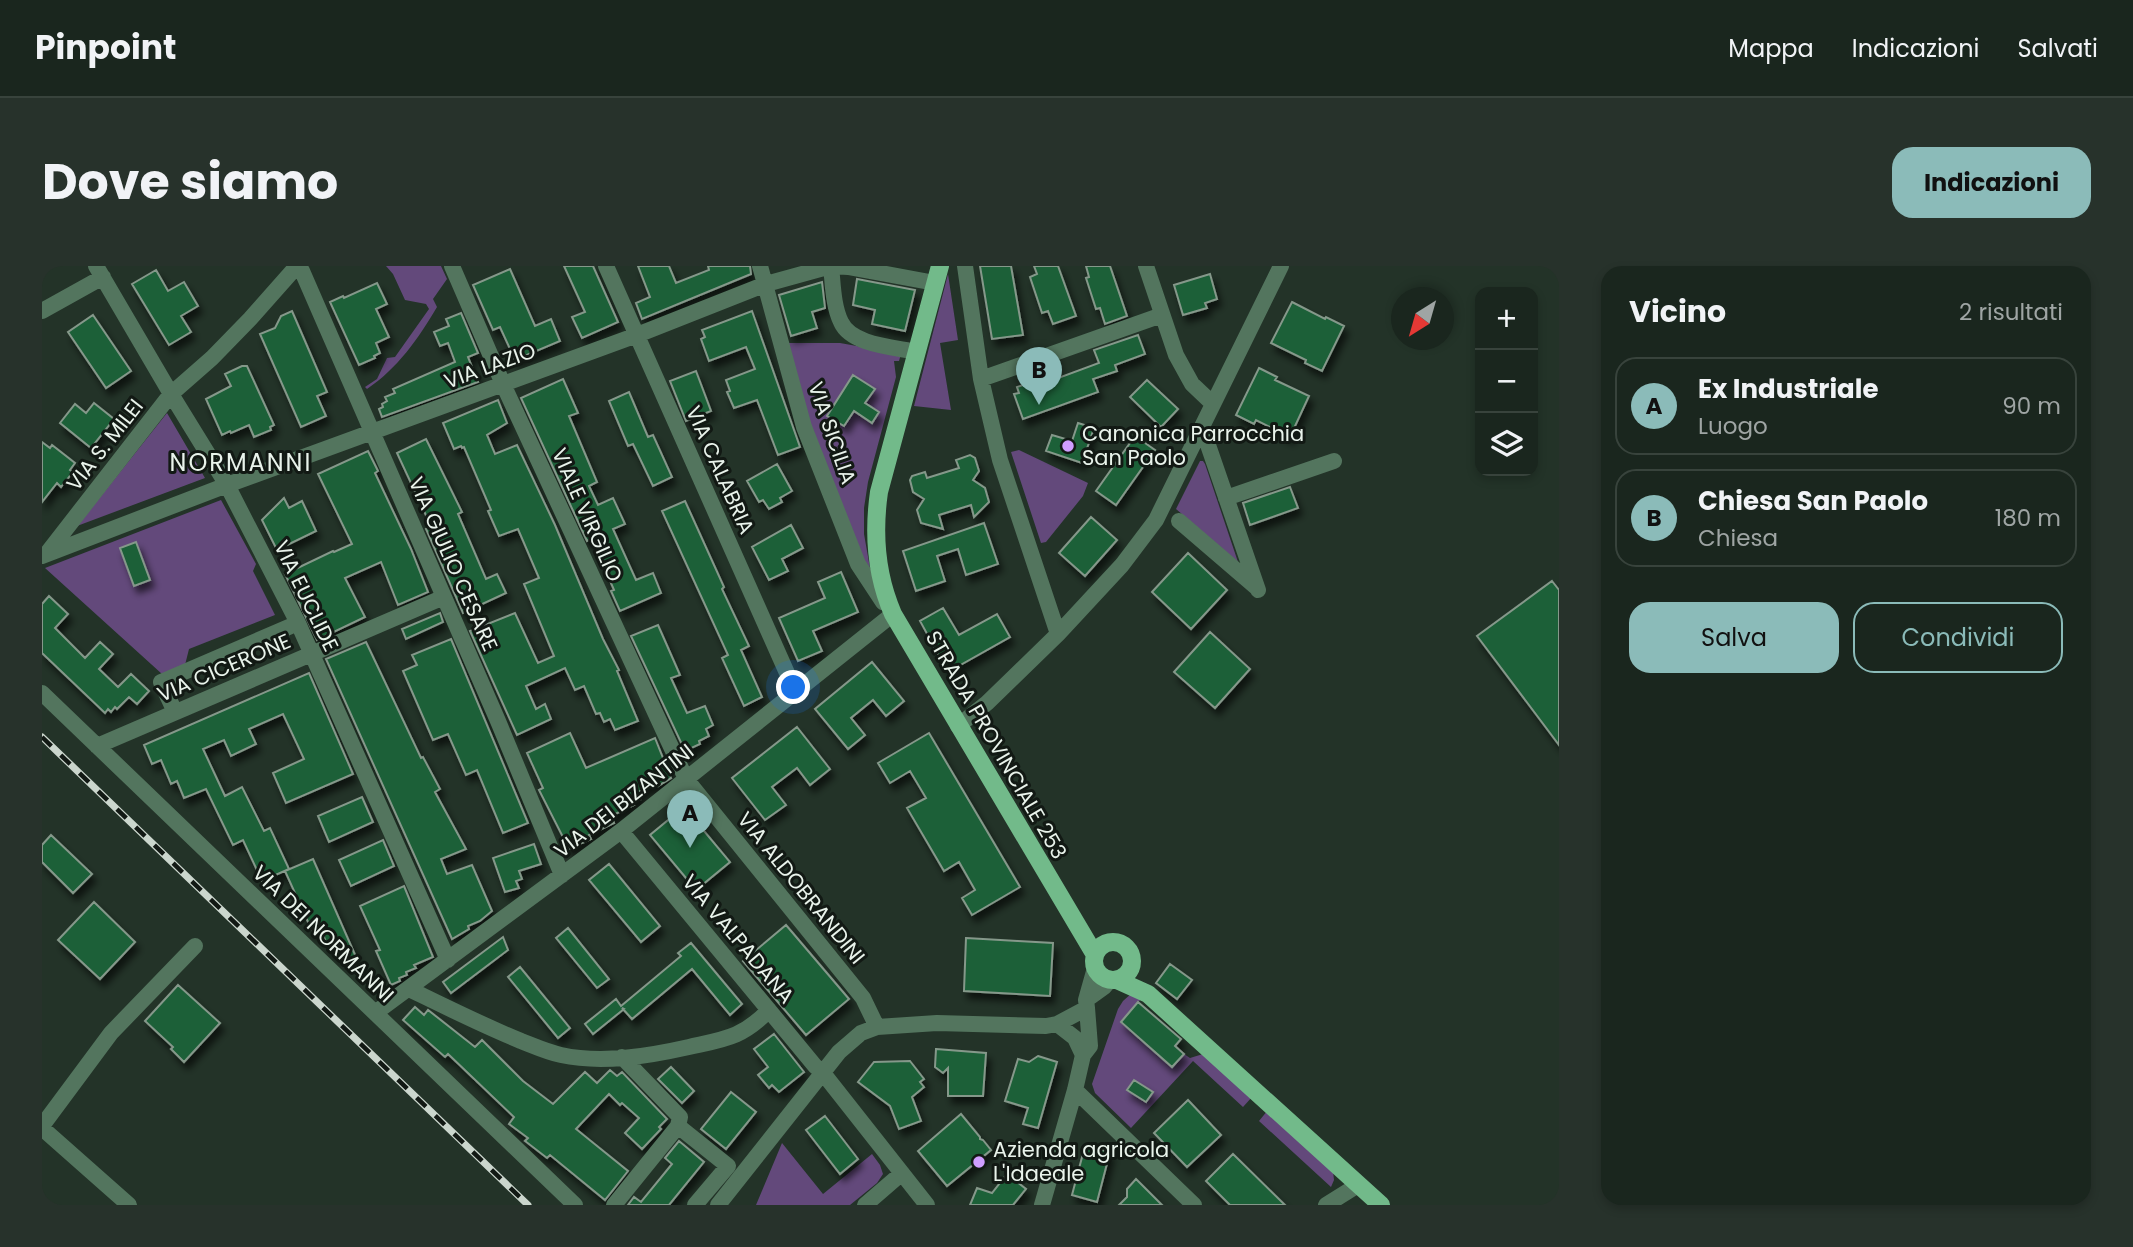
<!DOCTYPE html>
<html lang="it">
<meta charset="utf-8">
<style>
:root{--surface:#1a261e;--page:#27322b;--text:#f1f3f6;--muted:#9fa5a4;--line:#38433c;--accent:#8bbbb9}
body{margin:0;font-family:Poppins,sans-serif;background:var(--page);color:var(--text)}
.controls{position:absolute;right:21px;top:21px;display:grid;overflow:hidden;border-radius:14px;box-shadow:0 4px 10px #0003}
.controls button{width:63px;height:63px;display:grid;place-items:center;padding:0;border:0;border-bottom:2px solid var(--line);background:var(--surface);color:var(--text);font:35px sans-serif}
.compass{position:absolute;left:1349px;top:21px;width:63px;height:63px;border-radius:50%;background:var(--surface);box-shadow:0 4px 10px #0003;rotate:217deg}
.you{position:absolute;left:752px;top:422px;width:24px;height:24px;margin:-18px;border:5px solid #fff;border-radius:50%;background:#1a73e8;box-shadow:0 0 0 10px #1a73e833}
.badge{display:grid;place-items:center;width:46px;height:46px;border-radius:50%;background:var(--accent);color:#111;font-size:23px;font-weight:700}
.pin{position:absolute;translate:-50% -58px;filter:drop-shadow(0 2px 4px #0008)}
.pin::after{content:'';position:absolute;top:37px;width:24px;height:21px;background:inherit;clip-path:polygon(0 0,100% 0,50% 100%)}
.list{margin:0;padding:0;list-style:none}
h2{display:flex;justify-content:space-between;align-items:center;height:91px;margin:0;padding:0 28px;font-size:30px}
h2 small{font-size:23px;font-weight:400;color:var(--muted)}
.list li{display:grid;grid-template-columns:46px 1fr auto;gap:21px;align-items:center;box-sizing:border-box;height:98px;margin:0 14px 14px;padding:0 14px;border:2px solid var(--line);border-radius:21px}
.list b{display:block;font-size:26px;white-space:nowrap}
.list p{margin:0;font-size:23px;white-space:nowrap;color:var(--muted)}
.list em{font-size:23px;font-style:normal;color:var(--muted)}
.actions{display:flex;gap:14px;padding:21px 28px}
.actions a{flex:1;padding:16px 0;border:2px solid var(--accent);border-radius:21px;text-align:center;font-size:24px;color:var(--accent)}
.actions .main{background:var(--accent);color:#111}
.icon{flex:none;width:38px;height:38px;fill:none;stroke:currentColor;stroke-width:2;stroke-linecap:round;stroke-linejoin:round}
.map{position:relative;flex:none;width:1517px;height:939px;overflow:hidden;border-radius:21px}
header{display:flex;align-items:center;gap:42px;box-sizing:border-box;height:98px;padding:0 35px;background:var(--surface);border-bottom:2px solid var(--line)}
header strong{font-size:33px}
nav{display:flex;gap:38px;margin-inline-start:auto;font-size:24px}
.intro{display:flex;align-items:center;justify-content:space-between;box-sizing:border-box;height:168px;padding:0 42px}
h1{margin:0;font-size:49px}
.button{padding:18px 32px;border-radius:21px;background:var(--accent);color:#111;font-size:24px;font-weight:700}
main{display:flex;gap:42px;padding:0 42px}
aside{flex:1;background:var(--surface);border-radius:21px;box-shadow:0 4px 10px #0003}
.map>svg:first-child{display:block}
.green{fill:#63497b}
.building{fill:#1a6038;stroke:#85988a;stroke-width:2;filter:url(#shadow)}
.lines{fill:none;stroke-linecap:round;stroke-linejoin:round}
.minor{stroke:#53755e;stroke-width:16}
.major{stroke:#72ba8a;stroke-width:18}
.rail-casing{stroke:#cbd6cd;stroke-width:7}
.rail{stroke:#121914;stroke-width:4.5;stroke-dasharray:13;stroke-linecap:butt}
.poi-dot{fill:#cf9eff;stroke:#121914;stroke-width:2.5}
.labels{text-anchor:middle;stroke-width:6;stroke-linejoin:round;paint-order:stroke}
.street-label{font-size:21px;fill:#e9f3eb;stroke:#121914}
.poi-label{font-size:21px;fill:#e9f3eb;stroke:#121914;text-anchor:start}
.quarter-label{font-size:24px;letter-spacing:2px;fill:#e9f3eb;stroke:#121914}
</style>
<header>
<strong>Pinpoint</strong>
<nav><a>Mappa</a><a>Indicazioni</a><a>Salvati</a></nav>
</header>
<div class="intro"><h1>Dove siamo</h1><a class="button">Indicazioni</a></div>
<main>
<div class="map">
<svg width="1517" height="939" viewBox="0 0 1517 939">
<defs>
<filter id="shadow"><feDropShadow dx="4" dy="7" stdDeviation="3.5" flood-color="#0009"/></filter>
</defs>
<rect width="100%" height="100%" fill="#233328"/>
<path class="green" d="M344,0H399L405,13L391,33L395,41C377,72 355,103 325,123L323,121L335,113L345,92L353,91L387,43L384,38L363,34L351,8Z
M906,8L916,74L898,77L909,144L872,140Z
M746,77H798L859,88L857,95H852L854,111L826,216L822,242V268L828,302H825L767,160Z
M125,147L163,212L35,260L40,254Z
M977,184L1046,217L1041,230L1004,276L999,277L969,186Z
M1158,195H1161L1163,198L1196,296L1134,243Z
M179,234L214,298L211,305L233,349L147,383L143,399L120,408L3,302Z
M1090,727L1099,733L1079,757L1130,801L1142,788L1148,792L1161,788L1210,831L1201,841L1151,795L1089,862L1053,827L1050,818L1076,743L1081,735Z
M1226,844L1291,905L1292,914L1289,921L1217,855Z
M740,877L781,928L830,888L838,899L841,908L835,917L808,939H714Z"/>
<path class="building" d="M522,0H551L576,56L540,72L530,51L543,46Z
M596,0H627L634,17L667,4L666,0H708L709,8L600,53L594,37L608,31Z
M938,0H969L981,69L950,73Z
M992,0H1016L1034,50L1011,58L1006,45L1000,47L988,11L995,8Z
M1044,0H1068L1085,50L1063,58L1058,42L1054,43L1044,12L1047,11Z
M468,3L493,60L509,53L518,75L473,94L458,61L451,64L431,19Z
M114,4L126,25L142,16L156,40L139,50L149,66L127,79L90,18Z
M1168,8L1175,33L1163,37L1165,42L1141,49L1132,19Z
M815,13L873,24L863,65L830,58L833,44L811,39Z
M780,16L783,42L770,46L775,62L749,70L737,29Z
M335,17L345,38L334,43L347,71L334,77L338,87L332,90L333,92L317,99L288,36L301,30L302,32Z
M1250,36L1283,53L1284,51L1302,60L1280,105L1263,97L1264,94L1229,77Z
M250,45L285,126L275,130L284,150L259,161L218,68L233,62L239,50Z
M710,45L758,181L736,189L715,134L692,142L685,126L688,125L684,114L713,103L704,81L667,95L659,73L663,71L660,64Z
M419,47L436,87L426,91L436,116L340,151L337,143L341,141L340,138L345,135L343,131L353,127L351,123L413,96L406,77L398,80L392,66L407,60L404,53Z
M51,49L89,105L64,122L26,66Z
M1096,69L1103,88L1073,99L1075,105L1051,113L1056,126L981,153L972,128L977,127L975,121L1009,109L1011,114L1057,97L1052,84Z
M200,100H205L232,159L228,161L229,164L212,171L207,159L189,167L188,165L180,169L164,133L189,120L183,108Z
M1217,102L1235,111L1233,114L1267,130L1248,171L1214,154L1212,158L1194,149Z
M654,105L669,145L644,155L628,115Z
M811,109L833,123L823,137L837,146L830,157L812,145L802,160L785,150Z
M521,113L536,147L527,150L555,216L547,220L556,239L571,232L583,258L571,263L594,314L611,307L619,327L578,345L569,325L572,324L550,273L545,275L479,132Z
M1105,114L1136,143L1119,161L1088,131Z
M587,126L606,171L611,169L630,211L611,220L591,178L586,180L567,135Z
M456,134L465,157L445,169L453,188L475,179L513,259L561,373L577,404L575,405L596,455L573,464L568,453L562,456L558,447L554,448L542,420L533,424L523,402L484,420L494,443L503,438L509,453L475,469L428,365L473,347L496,397L512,390L482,318L497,312L476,263L457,270L446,245L449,244L422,181L420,182L419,180L412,183L401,157Z
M52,137L72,153L49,182L18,157L33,138L44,147Z
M1036,157L1052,162L1040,197L1004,185L1010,169L1030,175Z
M1093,170L1113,184L1074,239L1054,225Z
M384,173L420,246L416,248L444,313L455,308L464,327L421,347L384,263L389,260L355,187Z
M0,176L8,182L10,179L33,197L28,204L31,206L19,221L15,217L0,236Z
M326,185L336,205L333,207L369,283L386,326L356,339L339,296L303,312L323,351L275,374L243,308L291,285L292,286L310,278L276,208Z
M928,189L933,192L937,205L931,214L943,222L947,236L932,251L929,239L897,249L901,263L879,257L875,244L882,233L871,226L868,214L870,210L883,206L885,212L917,202L914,194Z
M735,198L750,225L738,232L740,236L727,243L721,234L717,236L705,215Z
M1248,221L1256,242L1208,259L1201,237Z
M242,232L247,242L260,235L274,265L235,284L220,254Z
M643,235L682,321L680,323L707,380L699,384L720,431L702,440L680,392L686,389L620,245Z
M1049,251L1075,274L1043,310L1017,287Z
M942,257L956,298L924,309L916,283L895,290L903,315L874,325L861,285Z
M749,259L761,282L740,293L746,305L727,314L710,281Z
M94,276L108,314L92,320L78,282Z
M1146,287L1185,324L1149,363L1110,326Z
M799,306L816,346L771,365L780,385L756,395L737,352L783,332L776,316Z
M1510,315L1517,324V479L1435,370Z
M7,330L26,348L13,362L43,392L58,376L71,388L57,403L76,421L89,408L107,425L95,438L87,431L75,443L73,441L69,446L66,443L63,447L0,387V338Z
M901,342L917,369L955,348L968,371L906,406L878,355Z
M398,347L401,356L364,373L360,363Z
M616,359L638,409L629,412L645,447L663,440L671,459L664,463L667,470L657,475L658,478L643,485L589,370Z
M1168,366L1208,403L1173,442L1132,406Z
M409,373L486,557L461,567L435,504L424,509L406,468L391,474L361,405L375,399L370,389Z
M324,376L379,492L381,491L398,523L393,526L424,583L399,593L405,608L430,599L450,645L438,655L426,660L427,663L410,673L284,393Z
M830,396L862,435L844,450L831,434L809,452L823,469L806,483L773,443Z
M267,407L311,508L244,537L231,507L262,493L241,448L207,463L214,478L189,490L182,474L161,483L183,530L200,521L222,565L228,562L247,603L220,615L201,574L191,579L164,523L142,532L135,515L129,518L119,494L110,498L102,479Z
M755,461L788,503L768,519L755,502L730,521L744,539L723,554L690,512Z
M528,467L544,502L613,472L629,512L616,520L612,518L598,525L599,533L591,536L592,539L569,550L572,557L547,569L549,573L527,583L497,524L501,522L485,487Z
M887,467L978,621L930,649L920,632L933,624L917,596L902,605L865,542L884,532L868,505L848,517L836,497Z
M320,531L331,556L287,576L276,550Z
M642,541L688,596L654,624L608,569Z
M9,569L50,608L31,627L0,596V579Z
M341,574L352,600L309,620L297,594Z
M492,578L499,598L477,605L480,613L474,615L477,622L463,626L451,592Z
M271,593L314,691L303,696L299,688L294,690L290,681L287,683L279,664L271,667L243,605Z
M567,598L618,660L599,676L547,614Z
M362,620L391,691L372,699L374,702L364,706L365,709L357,712L358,715L349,719L334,685L338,684L318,640Z
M52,636L93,676L58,713L16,674Z
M744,659L807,733L764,769L701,695Z
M526,662L567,713L555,722L514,672Z
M461,671L466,684L409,727L401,716Z
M924,672L1011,677L1008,730L922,725Z
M649,677L700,738L688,749L650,703L590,753L580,742L582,743L551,768L543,758L574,733L579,740L639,690L636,687Z
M1128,698L1150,714L1135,733L1114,717Z
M478,701L528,762L516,772L466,711Z
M136,719L178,757L142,796L129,783L131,781L103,755Z
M1096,736L1139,773L1133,780L1142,788L1130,801L1079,756Z
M373,741L382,749L386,744L433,781L440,774L481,815L511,838L543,806L555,817L568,804L575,810L580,806L625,853L617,861L619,863L600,883L583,867L597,852L580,837L578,839L567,828L534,863L586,905L563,934L508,889L505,892L483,875L486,872L467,858L472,851L406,788L403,791L361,754Z
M732,768L762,806L737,826L730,819L727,822L716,809L726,801L712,783Z
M894,783L944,787L941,830H906V802L901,807L893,801Z
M996,790L1015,796L996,862L981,858L986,842L963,835L976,793L987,796Z
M868,795L882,813L878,816L882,821L870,831L879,855L857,863L848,840L816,816L832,796Z
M629,801L652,825L640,837L616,813Z
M1092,814L1111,826L1104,836L1085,824Z
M689,826L714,846L684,883L659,863Z
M1146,834L1179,869L1145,901L1112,867Z
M919,848L938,871V873L941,874L949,884L905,920L876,885Z
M783,850L816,893L798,908L764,864Z
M637,875L662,896L627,939H586L592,931L599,936L630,898L623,892Z
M1043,880L1068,886L1055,936L1030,929Z
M1191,888L1243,939H1188L1164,915Z
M965,908L984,923L971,939H928L935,922L950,927Z
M1094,913L1120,939H1077L1085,931V923Z"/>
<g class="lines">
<path class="minor" d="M54,0L129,128L185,219L256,357L406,694
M410,0L461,118L644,513L821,732L835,761
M564,0L753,425
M718,0L762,161L816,298L841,336H846
M789,0C791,18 791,40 799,56C809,79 852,81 875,86
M923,0L939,113L958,194L1016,368
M1104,0L1134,89L1150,118L1171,138
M260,5L456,455L520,609
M0,45L61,11
M939,113L1120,49
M1156,170L1165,176L1216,324
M1184,232L1292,195
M1137,255L1215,322
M6,286L129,128L170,92L208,53L255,0
M0,290L185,219L595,69L724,18L789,0L806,1L893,17
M0,427L533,939
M133,446L119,416L256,357
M916,460L945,437L1016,368L1080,299L1114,254L1239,0
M55,480L402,331
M579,565L773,800L781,807L885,939
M367,723C404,741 440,759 479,775C492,780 505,786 519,789C560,798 607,790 647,781C683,773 700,772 727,744
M1044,734L1062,721L1068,714
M333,747L579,565L851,348
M1015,758L1033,772L1041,789
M580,791L638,851L636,860L686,900L653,939
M1033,824L1152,939
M0,860L69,767L153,680
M0,862L87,939
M572,939L636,860
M676,939L797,786L819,767L835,761L895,757L1004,760L1015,758L1045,742L1044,734L1053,702
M823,939L860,907
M1000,939L1033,824L1041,789L1048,780L1045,742
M1284,939L1316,919"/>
<path class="major" d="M898,0L837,226C831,268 834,309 851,348L1053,689
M1052 695a19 19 0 1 1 38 0a19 19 0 1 1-38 0Z
M1075,714L1106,728L1339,939"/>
<g class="rail-casing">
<path id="rail" d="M0,471L486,939"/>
</g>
<use href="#rail" class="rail"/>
</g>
<g class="poi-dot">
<circle cx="1026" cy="180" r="7"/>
<circle cx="937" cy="896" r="7"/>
</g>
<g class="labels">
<g class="street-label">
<text transform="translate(448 100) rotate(-20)" y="7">VIA LAZIO</text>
<text transform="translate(790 167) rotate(71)" y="7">VIA SICILIA</text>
<text transform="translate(63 179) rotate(-52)" y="7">VIA S. MILEI</text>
<text transform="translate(678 204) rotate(66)" y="7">VIA CALABRIA</text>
<text transform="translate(545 249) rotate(66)" y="7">VIALE VIRGILIO</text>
<text transform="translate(411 298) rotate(66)" y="7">VIA GIULIO CESARE</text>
<text transform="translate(264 330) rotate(64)" y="7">VIA EUCLIDE</text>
<text transform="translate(182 402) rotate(-23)" y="7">VIA CICERONE</text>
<text transform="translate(954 479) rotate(60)" y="7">STRADA PROVINCIALE 253</text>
<text transform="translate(582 535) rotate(-38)" y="7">VIA DEI BIZANTINI</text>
<text transform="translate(759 622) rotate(51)" y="7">VIA ALDOBRANDINI</text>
<text transform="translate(281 668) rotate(44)" y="7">VIA DEI NORMANNI</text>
<text transform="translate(696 673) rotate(50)" y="7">VIA VALPADANA</text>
</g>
<g class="poi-label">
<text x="1040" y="175">Canonica Parrocchia<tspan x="1040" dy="24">San Paolo</tspan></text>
<text x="951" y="891">Azienda agricola<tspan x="951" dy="24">L'Idaeale</tspan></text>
</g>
<g class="quarter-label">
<text x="199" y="205">NORMANNI</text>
</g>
</g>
</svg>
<div class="controls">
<button>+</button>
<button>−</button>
<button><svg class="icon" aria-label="layers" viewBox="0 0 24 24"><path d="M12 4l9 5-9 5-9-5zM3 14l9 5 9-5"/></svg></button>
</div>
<svg class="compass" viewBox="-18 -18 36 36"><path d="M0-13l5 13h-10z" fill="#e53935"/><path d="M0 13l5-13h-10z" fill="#9fa5a4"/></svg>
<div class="you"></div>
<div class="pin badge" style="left:648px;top:582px">A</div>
<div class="pin badge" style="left:997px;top:139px">B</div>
</div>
<aside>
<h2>Vicino<small>2 risultati</small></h2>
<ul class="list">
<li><span class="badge">A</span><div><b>Ex Industriale</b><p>Luogo</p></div><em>90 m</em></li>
<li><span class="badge">B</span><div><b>Chiesa San Paolo</b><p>Chiesa</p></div><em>180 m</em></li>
</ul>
<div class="actions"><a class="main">Salva</a><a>Condividi</a></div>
</aside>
</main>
